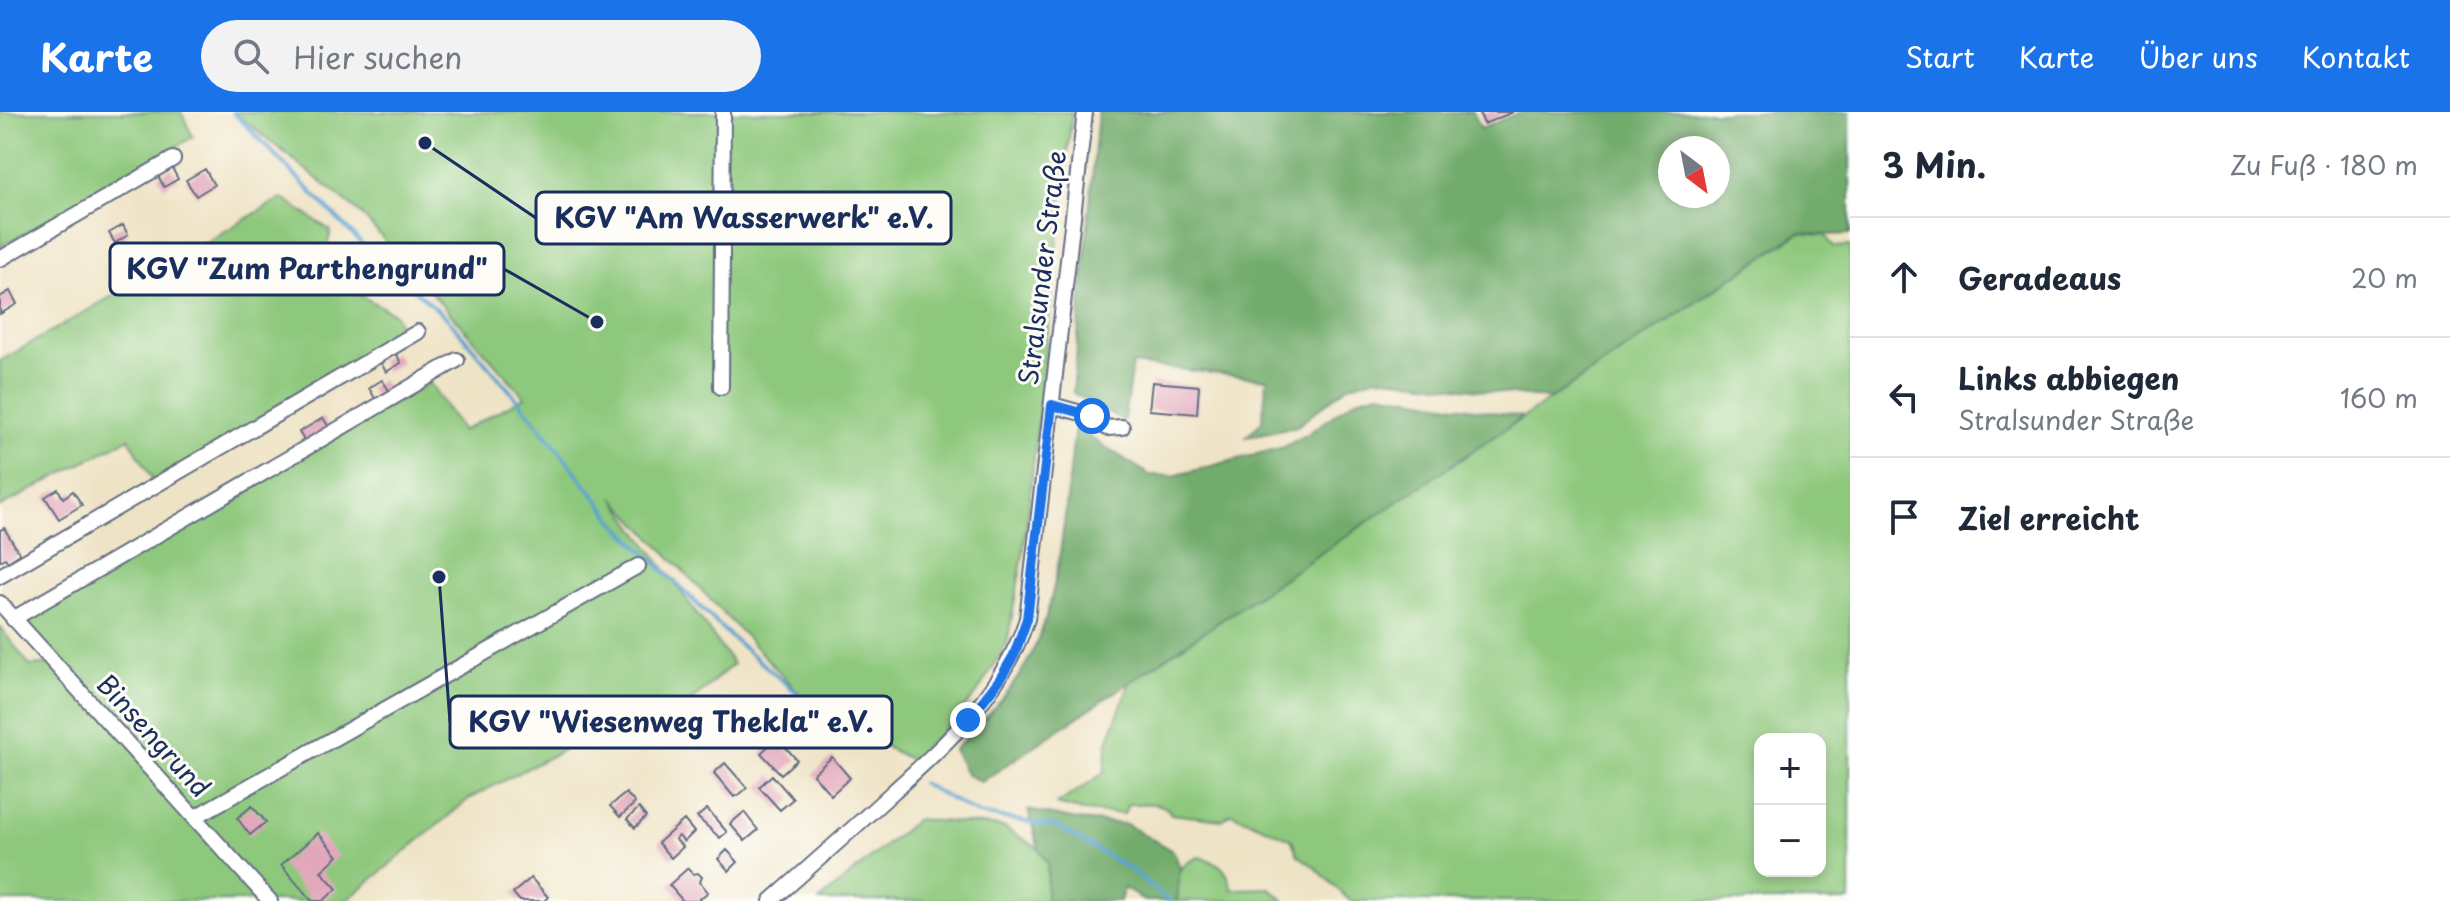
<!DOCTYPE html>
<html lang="de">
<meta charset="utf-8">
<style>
:root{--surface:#fff;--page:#f2f2f3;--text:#1f2937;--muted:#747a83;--line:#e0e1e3;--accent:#1a73e8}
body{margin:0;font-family:"Playpen Sans",sans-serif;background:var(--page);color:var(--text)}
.controls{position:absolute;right:24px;bottom:24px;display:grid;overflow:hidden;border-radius:16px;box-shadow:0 4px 12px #0003}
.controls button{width:72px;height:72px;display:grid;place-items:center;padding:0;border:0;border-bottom:2px solid var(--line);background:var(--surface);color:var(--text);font:40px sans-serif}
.compass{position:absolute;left:1658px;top:24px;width:72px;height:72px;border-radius:50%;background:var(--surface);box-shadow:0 4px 12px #0003;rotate:148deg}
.stop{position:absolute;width:24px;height:24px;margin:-18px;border:6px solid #1a73e8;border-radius:50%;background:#fff}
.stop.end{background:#1a73e8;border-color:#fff;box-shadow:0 2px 8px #0008}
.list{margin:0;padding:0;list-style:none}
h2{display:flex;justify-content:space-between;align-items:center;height:104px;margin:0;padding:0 32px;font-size:34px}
h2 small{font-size:26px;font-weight:400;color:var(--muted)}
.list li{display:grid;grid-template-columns:52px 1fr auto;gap:24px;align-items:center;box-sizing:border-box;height:120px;padding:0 32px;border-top:2px solid var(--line)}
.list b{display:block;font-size:30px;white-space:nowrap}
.list p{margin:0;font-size:26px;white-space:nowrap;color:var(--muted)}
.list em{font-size:26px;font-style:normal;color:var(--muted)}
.icon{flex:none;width:44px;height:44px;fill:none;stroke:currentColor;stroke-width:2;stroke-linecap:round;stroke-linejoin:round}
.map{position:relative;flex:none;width:1850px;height:789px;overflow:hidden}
header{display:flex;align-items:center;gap:48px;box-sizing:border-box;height:112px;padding:0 40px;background:var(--accent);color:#fff}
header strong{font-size:38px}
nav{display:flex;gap:44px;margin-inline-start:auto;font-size:28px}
.search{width:560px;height:72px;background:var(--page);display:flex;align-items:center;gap:20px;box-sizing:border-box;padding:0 28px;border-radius:44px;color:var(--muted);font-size:30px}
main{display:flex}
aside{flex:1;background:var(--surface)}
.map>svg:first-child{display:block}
.green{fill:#8dc87c;stroke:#547c6d;stroke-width:2;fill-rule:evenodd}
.forest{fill:#72ac6c;stroke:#466e65;stroke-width:2;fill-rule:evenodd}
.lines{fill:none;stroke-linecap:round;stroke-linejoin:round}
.stream{stroke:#59a2d0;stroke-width:4}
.building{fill:#e2a7bb}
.minor-casing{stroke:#656e82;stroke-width:18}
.minor{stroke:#fff;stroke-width:14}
.route{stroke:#1a73e8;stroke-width:10}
.labels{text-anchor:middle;stroke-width:6;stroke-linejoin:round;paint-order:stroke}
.street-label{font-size:26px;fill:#1b2f5e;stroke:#fdfcf7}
.leader{fill:none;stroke:#1b2f5e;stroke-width:3}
.callout-dot{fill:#1b2f5e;stroke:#fdfcf7;stroke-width:3}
.callout{fill:#fdfcf7;stroke:#1b2f5e;stroke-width:3}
.callout-label{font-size:28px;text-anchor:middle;font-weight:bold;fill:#1b2f5e}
</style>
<header>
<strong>Karte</strong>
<div class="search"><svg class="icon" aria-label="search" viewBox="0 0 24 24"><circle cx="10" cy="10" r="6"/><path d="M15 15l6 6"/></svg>Hier suchen</div>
<nav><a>Start</a><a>Karte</a><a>Über uns</a><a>Kontakt</a></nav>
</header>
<main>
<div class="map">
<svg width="1850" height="789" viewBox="0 0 1850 789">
<rect width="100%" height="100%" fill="#fdfcf7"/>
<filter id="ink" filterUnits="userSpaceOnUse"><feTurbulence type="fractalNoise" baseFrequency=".0125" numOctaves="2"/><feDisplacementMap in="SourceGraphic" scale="16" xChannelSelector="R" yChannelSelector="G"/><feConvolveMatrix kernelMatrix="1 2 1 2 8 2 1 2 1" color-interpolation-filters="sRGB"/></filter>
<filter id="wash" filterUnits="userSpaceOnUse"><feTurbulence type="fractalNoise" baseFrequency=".006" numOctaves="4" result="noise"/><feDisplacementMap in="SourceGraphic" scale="32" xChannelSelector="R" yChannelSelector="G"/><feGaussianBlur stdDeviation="1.8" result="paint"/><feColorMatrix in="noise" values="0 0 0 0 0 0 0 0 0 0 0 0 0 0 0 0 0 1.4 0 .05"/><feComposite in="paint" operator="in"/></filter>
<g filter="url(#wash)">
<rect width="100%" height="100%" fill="#efe3c5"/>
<path class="green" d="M0,0H181L193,25L0,135Z
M234,0H1072L1023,444L1007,531L977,581L944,618L911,648L853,618L802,584L613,385L733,552L671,607L586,626L470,686L346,789H0V515L30,554L54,552L23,503L430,271L462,319L525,285L360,101Z
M282,86L331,119L320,162L395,202L402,224L154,370L129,326L0,395V249Z
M1800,121L1825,123L1834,135L1850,134V789H1350L1316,756L1298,743L1291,727L1231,701L1222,708L1171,702C1164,687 1142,693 1128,692L1124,702L1083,699L1057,692L1104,661L1108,630L1131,567ZM1760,627H1820V759H1760Z
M917,707L1003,715L1039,737L1048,752L1046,789H819Z
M1199,745C1220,750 1227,756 1232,777L1270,776L1284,789H1177C1179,765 1174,754 1199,745Z"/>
<path class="forest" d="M1098,0H1473L1481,17L1520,0H1850V122L1825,123L1799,121L1550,287L1377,265L1348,274L1297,314L1246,325L1262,309L1267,267L1132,252L1124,309L1073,281ZM1670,36H1718V84H1670Z
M1379,281L1523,305L981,670L966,662L954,638C979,613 1007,585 1025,554C1063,490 1065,389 1075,316L1150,363L1173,364L1284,335L1306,323L1356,287Z
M1028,698L1077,708L1126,712L1174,740L1180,756L1177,789H1144L1124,776L1120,789H1046L1048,752L1039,737Z"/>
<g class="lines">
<path class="stream" d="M233,0L365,135L448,207L529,301L620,416L732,526L822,602L869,634
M921,671L979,702L1058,715L1133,759L1169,789"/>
</g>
<g id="blocks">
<path class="building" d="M1479,0H1513L1484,12Z
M172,56L178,67L164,75L158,64Z
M205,57L214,73L196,84L186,68Z
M123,113L128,123L115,131L109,121Z
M10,179L17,192L0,202V185Z
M395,240L401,251L386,260L380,249Z
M382,268L390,280L376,288L369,276Z
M1152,270L1199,274L1197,302L1149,298Z
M323,306L329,315L305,330L299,320Z
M58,377L63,386L73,379L82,393L59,407L45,385Z
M4,416L20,442L8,450L5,446L0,449V418Z
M777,626L797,648L781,662L761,641Z
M832,645L850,666L831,683L813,662Z
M725,651L747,676L739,683L734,685L714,661Z
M772,663L793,687L780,698L759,675Z
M626,681L635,691L620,705L610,694Z
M252,694L266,710L250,723L237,706Z
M639,696L646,705L635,716L627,707Z
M707,697L727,720L720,726L697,705Z
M744,700L758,718L745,729L730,712Z
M684,708L694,720L684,730L679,724L675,727L683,735L671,746L658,731Z
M318,721L338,744L321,759L337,777L323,789H312L281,753Z
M727,738L738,750L729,759L718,747Z
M688,756L693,762L698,761L702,765L700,770L708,780L697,789H683L669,773Z
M531,766L548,785L544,789H520L513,781Z"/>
</g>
</g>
<g filter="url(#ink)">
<use href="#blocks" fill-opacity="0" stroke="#656e82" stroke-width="2"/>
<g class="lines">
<g class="minor-casing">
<path id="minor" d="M0,147L173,47
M721,275L723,0
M1052,293L1092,304L1107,316L1122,315
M0,464L418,220
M0,491L270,789
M13,507L457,248
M195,705L638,454
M771,789C812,753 854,716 894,679C949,629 1003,580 1027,507L1085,0"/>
</g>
<use href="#minor" class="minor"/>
</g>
</g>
<g class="lines" filter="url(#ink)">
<path class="route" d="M968,608L1000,567L1014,543L1027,507L1052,293L1092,304"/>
</g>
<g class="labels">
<g class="street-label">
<text transform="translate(1043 156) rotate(-83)" y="9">Stralsunder Straße</text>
<text transform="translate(153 624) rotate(48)" y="9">Binsengrund</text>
</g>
</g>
<path class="leader" d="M425 31L536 106M597 210L504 157M439 465L450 610"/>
<g class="callout-dot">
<circle cx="425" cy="31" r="8"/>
<circle cx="597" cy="210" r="8"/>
<circle cx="439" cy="465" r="8"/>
</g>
<g class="callout">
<rect x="536" y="80" width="415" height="52" rx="8"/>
<rect x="110" y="131" width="394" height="52" rx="8"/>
<rect x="450" y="584" width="442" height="52" rx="8"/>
</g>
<g class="callout-label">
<text x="744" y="116">KGV "Am Wasserwerk" e.V.</text>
<text x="307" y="167">KGV "Zum Parthengrund"</text>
<text x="671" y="620">KGV "Wiesenweg Thekla" e.V.</text>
</g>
</svg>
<div class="controls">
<button>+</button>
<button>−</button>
</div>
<svg class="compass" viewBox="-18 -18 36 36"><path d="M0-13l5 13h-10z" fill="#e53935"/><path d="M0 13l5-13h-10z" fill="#747a83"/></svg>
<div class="stop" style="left:1092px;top:304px"></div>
<div class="stop end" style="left:968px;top:608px"></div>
</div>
<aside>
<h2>3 Min.<small>Zu Fuß · 180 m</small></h2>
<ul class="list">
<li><svg class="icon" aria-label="ahead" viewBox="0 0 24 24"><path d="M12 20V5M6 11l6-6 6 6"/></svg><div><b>Geradeaus</b></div><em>20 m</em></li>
<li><svg class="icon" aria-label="left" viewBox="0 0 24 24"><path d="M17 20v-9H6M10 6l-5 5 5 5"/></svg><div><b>Links abbiegen</b><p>Stralsunder Straße</p></div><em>160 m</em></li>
<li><svg class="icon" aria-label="arrive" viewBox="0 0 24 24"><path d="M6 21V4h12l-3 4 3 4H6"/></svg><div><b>Ziel erreicht</b></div></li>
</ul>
</aside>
</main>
